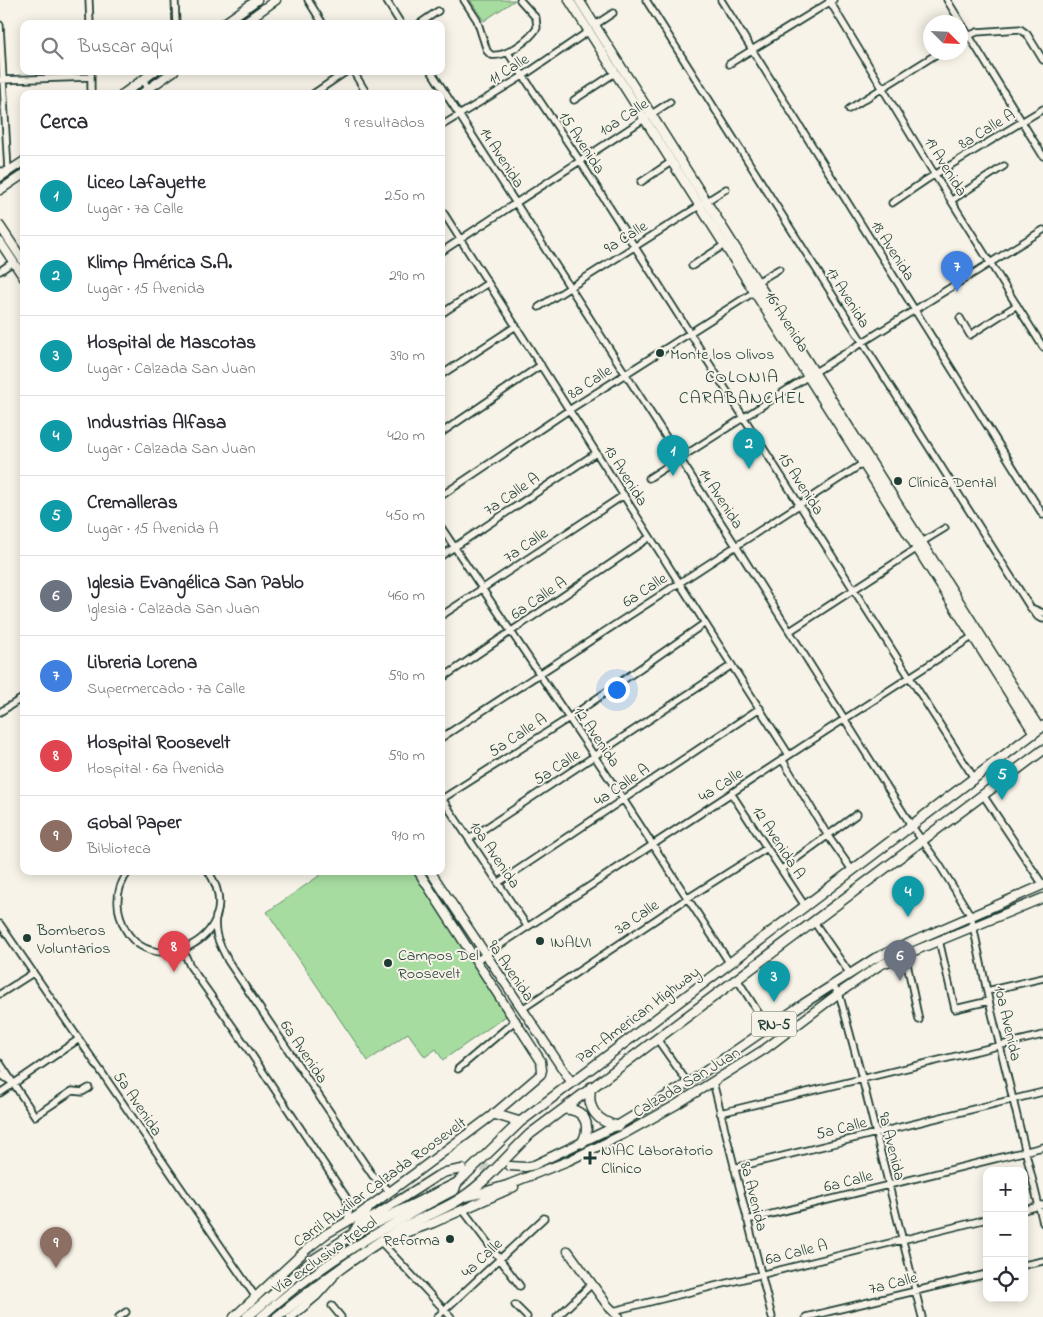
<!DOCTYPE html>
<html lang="es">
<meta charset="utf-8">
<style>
:root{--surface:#fff;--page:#f7f7f7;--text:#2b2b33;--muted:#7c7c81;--line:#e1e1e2;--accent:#ea580c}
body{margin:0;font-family:"Indie Flower",sans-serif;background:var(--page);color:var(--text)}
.controls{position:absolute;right:15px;bottom:15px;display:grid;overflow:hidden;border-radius:10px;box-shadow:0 2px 12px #0003}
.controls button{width:45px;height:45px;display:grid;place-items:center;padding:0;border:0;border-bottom:1px solid var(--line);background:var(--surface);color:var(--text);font:25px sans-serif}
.compass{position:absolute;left:923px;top:15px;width:45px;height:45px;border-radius:50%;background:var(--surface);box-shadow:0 2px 12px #0003;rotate:114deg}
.you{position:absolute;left:616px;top:689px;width:18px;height:18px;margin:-12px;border:4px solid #fff;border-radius:50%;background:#1a73e8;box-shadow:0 0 0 8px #1a73e833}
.badge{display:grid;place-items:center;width:32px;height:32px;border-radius:50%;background:var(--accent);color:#fff;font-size:16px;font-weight:700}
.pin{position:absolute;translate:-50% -41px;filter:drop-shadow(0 1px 2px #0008)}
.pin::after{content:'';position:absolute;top:26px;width:18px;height:15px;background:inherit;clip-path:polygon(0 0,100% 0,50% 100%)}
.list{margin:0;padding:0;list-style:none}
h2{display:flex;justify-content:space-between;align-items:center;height:65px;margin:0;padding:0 20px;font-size:21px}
h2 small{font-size:16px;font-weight:400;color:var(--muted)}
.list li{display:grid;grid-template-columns:32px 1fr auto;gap:15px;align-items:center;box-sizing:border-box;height:80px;padding:0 20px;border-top:1px solid var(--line)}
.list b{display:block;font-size:19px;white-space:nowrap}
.list p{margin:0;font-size:16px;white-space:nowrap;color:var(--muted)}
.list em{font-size:16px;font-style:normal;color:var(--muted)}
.icon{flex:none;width:28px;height:28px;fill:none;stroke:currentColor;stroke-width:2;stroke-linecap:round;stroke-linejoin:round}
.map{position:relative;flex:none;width:1043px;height:1317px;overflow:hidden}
.search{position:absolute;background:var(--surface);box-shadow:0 2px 12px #0003;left:20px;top:20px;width:425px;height:55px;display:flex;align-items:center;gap:12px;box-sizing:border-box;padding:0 18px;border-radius:10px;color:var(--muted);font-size:19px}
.panel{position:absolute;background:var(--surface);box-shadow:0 2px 12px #0003;left:20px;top:90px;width:425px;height:785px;border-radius:10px}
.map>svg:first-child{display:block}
.green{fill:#a6dc9f;stroke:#628c6a}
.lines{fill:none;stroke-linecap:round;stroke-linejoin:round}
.major-tunnel{stroke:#cccfc4;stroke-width:8;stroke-dasharray:8 4;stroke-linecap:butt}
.minor-casing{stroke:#1f3d34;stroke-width:9}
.major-casing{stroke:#1f3d34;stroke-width:11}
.highway-casing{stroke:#1f3d34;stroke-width:12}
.minor{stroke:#f7f3e8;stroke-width:5.5}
.major{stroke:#f7f3e8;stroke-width:8}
.highway{stroke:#f7f3e8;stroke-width:9}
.poi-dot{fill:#1f3d34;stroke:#f7f3e8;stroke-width:2}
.labels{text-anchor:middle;stroke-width:4;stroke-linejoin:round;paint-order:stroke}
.shield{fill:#f7f3e8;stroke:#60746a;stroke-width:1}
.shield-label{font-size:15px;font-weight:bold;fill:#1f3d34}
.street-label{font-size:16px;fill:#1f3d34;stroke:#f7f3e8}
.poi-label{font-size:16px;fill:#1f3d34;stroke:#f7f3e8;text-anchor:start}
.neighbourhood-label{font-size:18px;letter-spacing:1px;fill:#1f3d34;stroke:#f7f3e8}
</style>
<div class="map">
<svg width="1043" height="1317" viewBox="0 0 1043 1317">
<rect width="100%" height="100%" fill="#f7f3e8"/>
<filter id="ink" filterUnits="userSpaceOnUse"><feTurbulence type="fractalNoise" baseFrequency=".02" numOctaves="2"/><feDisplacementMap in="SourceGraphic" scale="10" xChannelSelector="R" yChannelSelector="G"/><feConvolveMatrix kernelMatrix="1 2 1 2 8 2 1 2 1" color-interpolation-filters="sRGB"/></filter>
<g filter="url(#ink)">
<path class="green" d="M470,0H515L484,21Z
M326,871H412L509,1014L443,1060L436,1049L425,1057L408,1033L368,1061L267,912Z"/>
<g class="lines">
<path class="major-tunnel" d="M469,1169L510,1166"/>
<g class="minor-casing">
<path id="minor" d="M89,0L90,24
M175,0L176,24
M308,0L323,24
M386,0L401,24
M464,0L477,20L487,51L491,55C506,58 529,40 537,28L536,18L520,0
M646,0L1030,607L1038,617L1043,619
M721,0L1043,515
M829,0L935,175L1043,347
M947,0L1043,156
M419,24L438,11
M0,25L8,171H0
M595,25L613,13
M960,40L977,32L1020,29L1027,34L1043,60
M508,53L580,161L974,778
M729,64L833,0
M91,71V94
M353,71L367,94
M431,71L736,546L911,825L939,864L971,916L989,1001L1043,1223
M0,80L91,77
M143,80L152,94
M313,94L347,71
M574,100L615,73
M849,109L940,52
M441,126L523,76L589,31
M641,182L671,162
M952,200L1004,166
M892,203L926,180L1043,109
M441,209L789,755
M441,252L670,102
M692,266L724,245
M0,271L13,262
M757,282L779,269
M539,307L726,189
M441,314L488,283
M960,318L970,335L1017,305
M441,375L516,326
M441,433L541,365
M649,478L807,377L1043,230
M441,496L569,410L754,292
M441,527L623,799L729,962
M922,542L945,528
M441,556L596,453
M1031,608L1043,613
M441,616L624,495
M790,631L916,549
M441,679L650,537
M0,712L24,697
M441,738L862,464
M782,759L828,836L852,870
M731,793L805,906
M983,795L1043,885
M441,797L527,926
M442,799L569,718L705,623
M469,839L732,665
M782,869L857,814
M129,871C118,885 115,902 121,919C143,988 253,938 208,871
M498,883L760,708
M216,916C213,935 220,944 228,961L373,1176L390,1191
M814,922L850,974
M0,924L255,1296
M939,940L955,1009L989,1001
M183,950L190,966L236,1031L346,1197L349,1212L347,1221
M905,954L919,1020
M477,960L826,731L975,635
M737,979L768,1028
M832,985L839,993L862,1078L922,1317
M987,991L1043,978
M0,994L33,973
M522,1009L688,898L767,848
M657,1039L688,1083
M0,1063L35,1116L72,1091L82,1092L89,1088
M458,1069L516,1020
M0,1074L10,1081
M713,1082L772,1317
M0,1093L79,1039
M720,1113L1043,1035
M734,1168L1043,1092
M463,1210L520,1286
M1024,1210L1043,1205
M747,1220L1043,1147
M380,1241L451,1317
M1024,1265L1043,1261
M515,1305L527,1317
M332,1306L341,1317
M613,1311L987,1219
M119,1317L126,1312
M437,1317L544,1218
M557,1317L592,1284
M806,1317L987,1274"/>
</g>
<g class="major-casing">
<path id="major" d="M569,0L1034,733
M579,0L1040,729
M223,24L257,0
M242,24L276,0
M123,94L155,71
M141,94L174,71
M0,177L24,161
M0,190L24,174
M0,226L24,262
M0,242L24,278
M430,871L572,1083
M510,1166L525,1167L534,1165L620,1124L688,1083L803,1004L875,958L1043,885
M464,1197L474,1195L507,1185L568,1161L624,1134L674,1106L765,1049L839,993L880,965L1043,898
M360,1228L373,1217L437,1176L446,1172L462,1169
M388,1239L433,1223L514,1187
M568,1251L608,1306L619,1317
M234,1317L307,1249L326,1234L357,1216L414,1174L494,1114L541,1074L542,1070L541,1061L418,871
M261,1317C319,1264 386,1226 455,1190L457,1183
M291,1317L316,1296L333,1277"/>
</g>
<g class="highway-casing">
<path id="highway" d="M591,1087C586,1108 597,1122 618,1126
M564,1109C585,1109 592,1125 582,1143
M494,1114L520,1122
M353,1234L369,1207
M247,1317L313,1260L353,1234L457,1183L520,1122L1043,726
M277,1317C316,1286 355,1256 398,1230C419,1218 443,1211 463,1197C488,1180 508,1155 530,1134L1043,750"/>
</g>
<use href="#minor" class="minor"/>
<use href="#major" class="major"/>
<use href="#highway" class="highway"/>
</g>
</g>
<g class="poi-dot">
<circle cx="660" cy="353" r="5"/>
<circle cx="898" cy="481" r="5"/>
<circle cx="27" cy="938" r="5"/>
<circle cx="540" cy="941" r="5"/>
<circle cx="388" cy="963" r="5"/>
<path d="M587.5 1150.5h5v5h5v5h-5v5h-5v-5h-5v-5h5z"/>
<circle cx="450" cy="1239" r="5"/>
</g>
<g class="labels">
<rect class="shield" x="751.5" y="1011.5" width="45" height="25" rx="4"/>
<g class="shield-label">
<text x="774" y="1029">RN-5</text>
</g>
<g class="street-label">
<text transform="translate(508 68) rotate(-32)" y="6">11 Calle</text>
<text transform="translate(623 116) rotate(-33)" y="6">10a Calle</text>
<text transform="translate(986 128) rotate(-31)" y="6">8a Calle A</text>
<text transform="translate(583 142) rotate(57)" y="6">15 Avenida</text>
<text transform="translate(503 157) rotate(57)" y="6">14 Avenida</text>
<text transform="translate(947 166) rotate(58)" y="6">19 Avenida</text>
<text transform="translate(625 236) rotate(-32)" y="6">9a Calle</text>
<text transform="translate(894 250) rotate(58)" y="6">18 Avenida</text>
<text transform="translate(849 297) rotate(58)" y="6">17 Avenida</text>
<text transform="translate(788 321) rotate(58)" y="6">16 Avenida</text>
<text transform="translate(589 381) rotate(-33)" y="6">8a Calle</text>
<text transform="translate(627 475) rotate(58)" y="6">13 Avenida</text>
<text transform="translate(802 483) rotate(57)" y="6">15 Avenida</text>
<text transform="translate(511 493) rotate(-34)" y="6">7a Calle A</text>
<text transform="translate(722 498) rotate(57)" y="6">14 Avenida</text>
<text transform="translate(525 544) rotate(-34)" y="6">7a Calle</text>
<text transform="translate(644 589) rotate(-33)" y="6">6a Calle</text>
<text transform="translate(538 597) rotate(-34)" y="6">6a Calle A</text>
<text transform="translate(517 734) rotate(-33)" y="6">5a Calle A</text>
<text transform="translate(598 736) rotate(56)" y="6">12 Avenida</text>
<text transform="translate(556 766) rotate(-33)" y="6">5a Calle</text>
<text transform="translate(621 784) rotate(-34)" y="6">4a Calle A</text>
<text transform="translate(720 784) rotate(-33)" y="6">4a Calle</text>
<text transform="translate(780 842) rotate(57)" y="6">12 Avenida A</text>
<text transform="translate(496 854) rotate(56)" y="6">10a Avenida</text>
<text transform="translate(636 916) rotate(-34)" y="6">3a Calle</text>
<text transform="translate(512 970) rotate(56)" y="6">9a Avenida</text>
<text transform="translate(637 1014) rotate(-37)" y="6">Pan-American Highway</text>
<text transform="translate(1009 1023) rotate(77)" y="6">10a Avenida</text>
<text transform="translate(305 1051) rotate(56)" y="6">6a Avenida</text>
<text transform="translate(686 1081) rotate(-31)" y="6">Calzada San Juan</text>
<text transform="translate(139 1103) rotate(56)" y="6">5a Avenida</text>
<text transform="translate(841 1127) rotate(-14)" y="6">5a Calle</text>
<text transform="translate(893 1146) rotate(76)" y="6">9a Avenida</text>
<text transform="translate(848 1180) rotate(-14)" y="6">6a Calle</text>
<text transform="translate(379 1181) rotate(-36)" y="6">Carril Auxiliar Calzada Roosevelt</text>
<text transform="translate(755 1196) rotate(76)" y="6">8a Avenida</text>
<text transform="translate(796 1251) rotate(-14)" y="6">6a Calle A</text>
<text transform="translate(324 1254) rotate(-35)" y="6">Vía exclusiva trebol</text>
<text transform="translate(481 1257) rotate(-43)" y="6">4a Calle</text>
<text transform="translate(893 1282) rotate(-14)" y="6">7a Calle</text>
</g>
<g class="poi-label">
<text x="670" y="359">Monte los Olivos</text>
<text x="908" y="487">Clínica Dental</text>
<text x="37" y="935">Bomberos<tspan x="37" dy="18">Voluntarios</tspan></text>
<text x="550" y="947">INALVI</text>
<text x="398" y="960">Campos Del<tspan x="398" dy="18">Roosevelt</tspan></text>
<text x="601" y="1155">NIAC Laboratorio<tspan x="601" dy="18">Clinico</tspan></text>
<text x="440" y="1245" text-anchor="end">Reforma</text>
</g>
<g class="neighbourhood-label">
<text x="742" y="382">COLONIA<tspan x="742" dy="21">CARABANCHEL</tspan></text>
</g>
</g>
</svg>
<div class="controls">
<button>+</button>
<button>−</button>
<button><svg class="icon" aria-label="locate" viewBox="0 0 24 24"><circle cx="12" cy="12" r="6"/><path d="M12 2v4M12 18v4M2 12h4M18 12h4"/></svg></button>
</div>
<svg class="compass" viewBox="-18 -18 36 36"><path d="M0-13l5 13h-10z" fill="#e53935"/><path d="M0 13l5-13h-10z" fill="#7c7c81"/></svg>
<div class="you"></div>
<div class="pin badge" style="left:673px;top:476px;background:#0f9aa8">1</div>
<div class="pin badge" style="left:749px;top:469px;background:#0f9aa8">2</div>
<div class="pin badge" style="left:774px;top:1002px;background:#0f9aa8">3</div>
<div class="pin badge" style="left:908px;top:917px;background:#0f9aa8">4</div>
<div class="pin badge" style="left:1002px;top:800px;background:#0f9aa8">5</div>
<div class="pin badge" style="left:900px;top:981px;background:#6b7280">6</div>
<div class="pin badge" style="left:957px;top:292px;background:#3f7fe0">7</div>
<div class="pin badge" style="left:174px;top:972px;background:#e0444e">8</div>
<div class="pin badge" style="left:56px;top:1268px;background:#8d6e63">9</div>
<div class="search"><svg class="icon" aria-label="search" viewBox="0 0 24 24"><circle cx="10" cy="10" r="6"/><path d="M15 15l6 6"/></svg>Buscar aquí</div>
<section class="panel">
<h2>Cerca<small>9 resultados</small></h2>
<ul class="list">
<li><span class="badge" style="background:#0f9aa8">1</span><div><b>Liceo Lafayette</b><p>Lugar · 7a Calle</p></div><em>250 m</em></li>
<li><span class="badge" style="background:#0f9aa8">2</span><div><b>Klimp América S.A.</b><p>Lugar · 15 Avenida</p></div><em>290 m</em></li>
<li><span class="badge" style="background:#0f9aa8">3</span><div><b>Hospital de Mascotas</b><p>Lugar · Calzada San Juan</p></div><em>390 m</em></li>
<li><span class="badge" style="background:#0f9aa8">4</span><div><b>Industrias Alfasa</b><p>Lugar · Calzada San Juan</p></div><em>420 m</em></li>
<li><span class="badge" style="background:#0f9aa8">5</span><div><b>Cremalleras</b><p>Lugar · 15 Avenida A</p></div><em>450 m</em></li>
<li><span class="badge" style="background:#6b7280">6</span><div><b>Iglesia Evangélica San Pablo</b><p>Iglesia · Calzada San Juan</p></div><em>460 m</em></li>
<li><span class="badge" style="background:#3f7fe0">7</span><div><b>Libreria Lorena</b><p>Supermercado · 7a Calle</p></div><em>590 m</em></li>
<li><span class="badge" style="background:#e0444e">8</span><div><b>Hospital Roosevelt</b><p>Hospital · 6a Avenida</p></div><em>590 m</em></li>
<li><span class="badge" style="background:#8d6e63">9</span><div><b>Gobal Paper</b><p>Biblioteca</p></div><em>910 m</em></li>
</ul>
</section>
</div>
